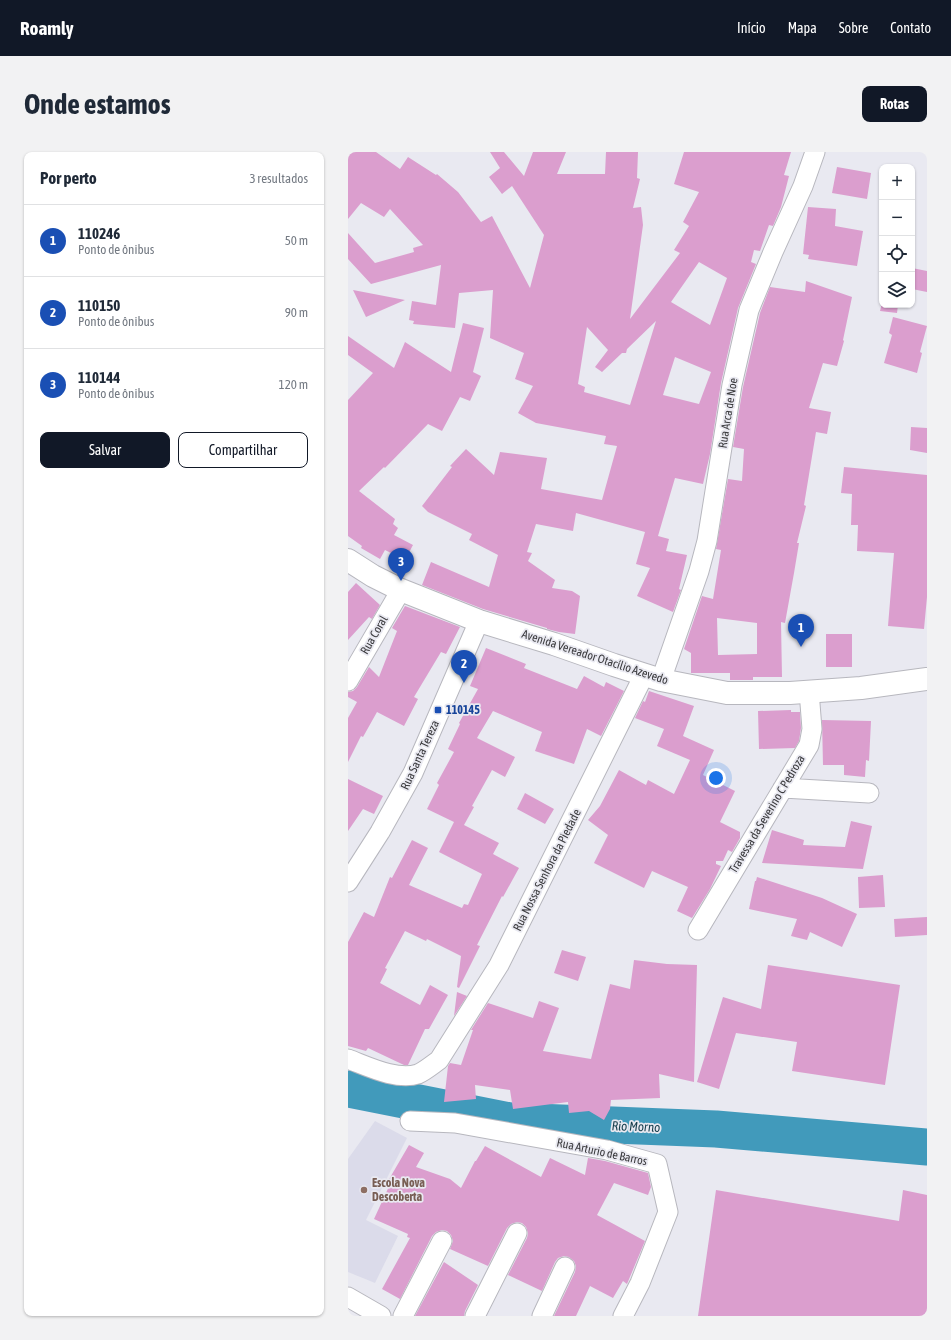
<!DOCTYPE html>
<html lang="pt">
<meta charset="utf-8">
<style>
:root{--surface:#fff;--page:#f2f2f3;--text:#1f2937;--muted:#747a83;--line:#e0e1e3;--accent:#111827}
body{margin:0;font-family:"Asap Condensed",sans-serif;background:var(--page);color:var(--text)}
.controls{position:absolute;right:12px;top:12px;display:grid;overflow:hidden;border-radius:8px;box-shadow:0 1px 3px #0004}
.controls button{width:36px;height:36px;display:grid;place-items:center;padding:0;border:0;border-bottom:1px solid var(--line);background:var(--surface);color:var(--text);font:20px sans-serif}
.you{position:absolute;left:368px;top:626px;width:14px;height:14px;margin:-10px;border:3px solid #fff;border-radius:50%;background:#1a73e8;box-shadow:0 0 0 6px #1a73e833}
.badge{display:grid;place-items:center;width:26px;height:26px;border-radius:50%;background:var(--accent);color:#fff;font-size:13px;font-weight:700}
.pin{position:absolute;translate:-50% -33px;filter:drop-shadow(0 1px 2px #0008)}
.pin::after{content:'';position:absolute;top:21px;width:14px;height:12px;background:inherit;clip-path:polygon(0 0,100% 0,50% 100%)}
.list{margin:0;padding:0;list-style:none}
h2{display:flex;justify-content:space-between;align-items:center;height:52px;margin:0;padding:0 16px;font-size:17px}
h2 small{font-size:13px;font-weight:400;color:var(--muted)}
.list li{display:grid;grid-template-columns:26px 1fr auto;gap:12px;align-items:center;box-sizing:border-box;height:72px;padding:0 16px;border-top:1px solid var(--line)}
.list b{display:block;font-size:15px;white-space:nowrap}
.list p{margin:0;font-size:13px;white-space:nowrap;color:var(--muted)}
.list em{font-size:13px;font-style:normal;color:var(--muted)}
.actions{display:flex;gap:8px;padding:12px 16px}
.actions a{flex:1;padding:9px 0;border:1px solid var(--accent);border-radius:8px;text-align:center;font-size:14px;color:var(--accent)}
.actions .main{background:var(--accent);color:#fff}
.icon{flex:none;width:22px;height:22px;fill:none;stroke:currentColor;stroke-width:2;stroke-linecap:round;stroke-linejoin:round}
.map{position:relative;flex:none;width:579px;height:1164px;overflow:hidden;border-radius:8px}
header{display:flex;align-items:center;gap:24px;box-sizing:border-box;height:56px;padding:0 20px;background:var(--accent);color:#fff}
header strong{font-size:19px}
nav{display:flex;gap:22px;margin-inline-start:auto;font-size:14px}
.intro{display:flex;align-items:center;justify-content:space-between;box-sizing:border-box;height:96px;padding:0 24px}
h1{margin:0;font-size:28px}
.button{padding:10px 18px;border-radius:8px;background:var(--accent);color:#fff;font-size:14px;font-weight:700}
main{display:flex;gap:24px;padding:0 24px}
aside{flex:1;background:var(--surface);border-radius:8px;box-shadow:0 1px 3px #0004}
.map>svg:first-child{display:block}
.built{fill:#dbdbea}
.lines{fill:none;stroke-linecap:round;stroke-linejoin:round}
.river{stroke:#419abb;stroke-width:37}
.building{fill:#db9ece;fill-rule:evenodd}
.street-casing{stroke:#b7b7be;stroke-width:21}
.secondary-casing{stroke:#b7b7be;stroke-width:24}
.street{stroke:#fff;stroke-width:19}
.secondary{stroke:#fff;stroke-width:22}
.transit-dot{fill:#1a4fb4;stroke:#e9e9f1;stroke-width:1.5}
.education-dot{fill:#8d6e63;stroke:#e9e9f1;stroke-width:1.5}
.labels{text-anchor:middle;stroke-width:3.5;stroke-linejoin:round;paint-order:stroke}
.street-label{font-size:12px;fill:#3b3b3e;stroke:#e9e9f1}
.transit-label{font-size:12px;font-weight:bold;fill:#164399;stroke:#e9e9f1;text-anchor:start}
.education-label{font-size:12px;font-weight:bold;fill:#785e54;stroke:#e9e9f1;text-anchor:start}
.water-label{font-size:13px;font-style:italic;fill:#163e4c;stroke:#e9e9f1}
</style>
<header>
<strong>Roamly</strong>
<nav><a>Início</a><a>Mapa</a><a>Sobre</a><a>Contato</a></nav>
</header>
<div class="intro"><h1>Onde estamos</h1><a class="button">Rotas</a></div>
<main>
<aside>
<h2>Por perto<small>3 resultados</small></h2>
<ul class="list">
<li><span class="badge" style="background:#1a4fb4">1</span><div><b>110246</b><p>Ponto de ônibus</p></div><em>50 m</em></li>
<li><span class="badge" style="background:#1a4fb4">2</span><div><b>110150</b><p>Ponto de ônibus</p></div><em>90 m</em></li>
<li><span class="badge" style="background:#1a4fb4">3</span><div><b>110144</b><p>Ponto de ônibus</p></div><em>120 m</em></li>
</ul>
<div class="actions"><a class="main">Salvar</a><a>Compartilhar</a></div>
</aside>
<div class="map">
<svg width="579" height="1164" viewBox="0 0 579 1164">
<rect width="100%" height="100%" fill="#e9e9f1"/>
<path class="built" d="M27,969L59,986L18,1068L50,1084L27,1131L0,1120V1007Z"/>
<g class="lines">
<path class="river" d="M0,937L162,969L368,977L579,995"/>
</g>
<path class="building" d="M0,0H28L52,17L60,5L88,23L89,22L110,40L133,70L144,64L182,136L196,83L164,34L154,42L141,25L152,16L142,0H156L176,24L185,0H218L209,22H257L258,0H290L289,26L292,27L285,56L293,55L295,73L282,167L332,101L326,98L341,74L335,70L351,40L326,32L336,0H443L436,23L441,24L433,55L425,74L421,73L412,99L406,98L403,110L408,112L390,156L373,231L362,302L355,332L327,326L310,384L321,387L318,399L339,403L331,437L333,438L325,460L289,444L302,416L288,412L297,380L228,361L225,379L188,372L179,400L184,401L180,409L207,428L204,436L224,439L232,444L227,482L211,480L199,477V476L135,457L74,433L83,410L141,435L150,403L121,388L124,382L80,360L74,354L104,315L102,314L118,297L146,323L152,300L199,306L193,337L254,348L269,294L256,292L258,284L188,271L170,261L185,234L167,227L176,201L142,186L145,138L111,141L107,176L65,172L66,169L61,168L64,149L88,153L93,113L23,132L0,107V81L27,111L66,100L65,96L75,93L42,57L36,65L13,51L0,67ZM351,110L379,126L362,173L323,150ZM308,169L282,253L236,240L237,235L230,232L239,175L260,198L247,215L254,220L274,201H278L279,197ZM327,205L363,220L351,252L315,243Z
M489,15L523,21L519,47L484,41Z
M460,55L488,57L487,74L515,79L509,114L460,107L461,103L455,102Z
M564,116L579,119V140L564,137Z
M458,129L504,145L495,188L496,189L489,214L475,211L461,256L483,260L479,282L468,280L456,353L458,354L449,391H451L446,421L437,471L433,470L434,525H405V528H382V521H343V501L336,497L354,444L365,447L373,398L368,397L380,327L394,329L396,297L385,295L395,235L412,161L422,135L457,140ZM369,466L409,471V502L370,503Z
M5,138L57,148L18,165Z
M534,151V153H550L549,161L532,159Z
M545,165L579,174L572,200L574,201L569,221L536,211L544,183L541,181Z
M115,171L136,176L125,220L133,224L122,249L112,245L94,279L80,272L37,316L36,315L11,339L47,367L45,372L50,376L46,383L65,393L57,408L37,398L32,407L13,396L14,394L0,384V248L25,221L0,203V184L46,216L57,190L103,220Z
M563,275L579,276V301L562,298Z
M496,315L579,323V445L576,477L540,474L546,401L509,399L510,373H503L504,342L493,341Z
M8,431L32,453L24,467L21,465L0,488V440Z
M57,454L112,475L98,502L93,500L66,545L70,547L56,574L29,560L15,585L13,584L0,610V566L9,550L0,545V540L5,539L9,535L21,515L31,525L49,479L44,476Z
M478,482H504V515H478Z
M138,496L178,512L176,516L229,537L236,524L256,535L258,530L276,539L253,584L239,577L226,612L187,599L194,580L145,559L129,586L167,605L157,625L144,618L124,654L126,655L116,673L151,691L145,702L171,716L155,745L154,744L129,793L132,794L111,836L109,835L113,804L79,787L78,789L57,779L37,816L39,817L32,831L72,853L82,833L100,843L81,877H77L60,913H56L20,896L18,899L0,894V790L16,760L26,765L42,725L44,726L64,688L80,696L61,733L114,756L116,752L120,753L134,722L91,700L106,670L79,657L91,633L89,631L106,600L100,597L112,572L111,571L130,537L122,534Z
M301,539L346,554L335,584L366,598L355,623L387,639L372,670L392,680V686L384,700L380,698L375,709H368V712L373,714L362,737L344,766L329,759L340,735L304,719L296,736L246,711L260,683L240,668L252,654L271,618L298,633L300,628L326,642L342,608L309,594L316,577L287,566L295,549L297,550Z
M443,558V560H452L453,576L451,589L447,596L411,597L410,559Z
M474,568L523,569L521,609L518,608L517,625L496,623V613H475Z
M0,627L35,644L26,662L15,657L0,679Z
M177,641L206,657L197,672L169,657Z
M503,669L524,674L515,717L414,711L424,678L456,688L455,693L497,695Z
M535,723L537,755L511,756L510,725Z
M409,725L474,746L509,762L494,795L462,780L459,788L443,784L449,767L401,757L407,729H408Z
M579,765V783L547,785L546,767Z
M214,798L238,805L230,829L206,821Z
M286,808L319,812L349,813L346,930L311,922L312,946L263,948L262,957L256,968L241,959L221,961L220,950L165,957L162,938L127,933L128,947L96,950L100,914L102,911L113,913L125,878H123L140,851L185,866L191,849L211,856L195,899L243,907L262,832L282,837Z
M420,813L552,833L537,933L444,919L449,890L388,881L371,937L349,930L375,845L413,857Z
M109,840L119,844L106,864Z
M61,993L76,1001L68,1015L102,1027L113,1036L127,1009H128L137,994L193,1025L202,1006L237,1023L240,1006L257,1009L300,1021L303,1035L300,1043L266,1031L249,1063L297,1089L279,1132L275,1129L265,1146L242,1134L228,1164H206L227,1120L228,1114L226,1109L221,1105L216,1104L210,1106L207,1110L194,1139L160,1123L179,1086L180,1081L178,1075L174,1071L169,1070L163,1072L159,1076L140,1114L102,1097L105,1089L103,1083L99,1079L94,1078L88,1080L84,1084L52,1147L34,1137L62,1086L59,1085L60,1082L26,1067L43,1030L40,1029Z
M368,1038L551,1069L555,1038L579,1043V1164H350Z
M96,1110L130,1133L117,1159L116,1164H67Z"/>
<g class="lines">
<g class="street-casing">
<path id="street" d="M313,528L351,419L359,389L384,233L401,158L425,100L455,34L467,0
M0,529L53,438
M435,636L521,641
M0,730L32,680L65,621L131,469
M350,778L461,593L464,577L461,539
M0,907C19,914 49,929 70,922C77,919 84,913 91,908L151,813L296,523
M62,969L107,971L259,998L309,1012L320,1060L292,1131L275,1164
M0,1145L33,1164
M55,1164L94,1089
M127,1164L169,1081
M194,1164L217,1115"/>
</g>
<g class="secondary-casing">
<path id="secondary" d="M0,408L25,424L53,438L131,469L206,492L266,513L313,528L379,541H442L513,536L579,527"/>
</g>
<use href="#street" class="street"/>
<use href="#secondary" class="secondary"/>
</g>
<rect class="transit-dot" x="86" y="554" width="8" height="8" rx="2"/>
<circle class="education-dot" cx="16" cy="1038" r="4"/>
<g class="labels">
<g class="street-label">
<text transform="translate(380 261) rotate(-81)" y="4">Rua Arca de Noe</text>
<text transform="translate(26 483) rotate(-60)" y="4">Rua Coral</text>
<text transform="translate(247 505) rotate(18)" y="4">Avenida Vereador Otacílio Azevedo</text>
<text transform="translate(72 603) rotate(-65)" y="4">Rua Santa Tereza</text>
<text transform="translate(419 662) rotate(-59)" y="4">Travessa da Severino C Pedroza</text>
<text transform="translate(199 718) rotate(-63)" y="4">Rua Nossa Senhora da Piedade</text>
<text transform="translate(254 1000) rotate(12)" y="4">Rua Arturio de Barros</text>
</g>
<g class="transit-label">
<text x="98" y="562">110145</text>
</g>
<g class="education-label">
<text x="24" y="1035">Escola Nova<tspan x="24" dy="14">Descoberta</tspan></text>
</g>
<g class="water-label">
<text transform="translate(288 974) rotate(2)" y="5">Rio Morno</text>
</g>
</g>
</svg>
<div class="controls">
<button>+</button>
<button>−</button>
<button><svg class="icon" aria-label="locate" viewBox="0 0 24 24"><circle cx="12" cy="12" r="6"/><path d="M12 2v4M12 18v4M2 12h4M18 12h4"/></svg></button>
<button><svg class="icon" aria-label="layers" viewBox="0 0 24 24"><path d="M12 4l9 5-9 5-9-5zM3 14l9 5 9-5"/></svg></button>
</div>
<div class="you"></div>
<div class="pin badge" style="left:453px;top:495px;background:#1a4fb4">1</div>
<div class="pin badge" style="left:116px;top:531px;background:#1a4fb4">2</div>
<div class="pin badge" style="left:53px;top:429px;background:#1a4fb4">3</div>
</div>
</main>
